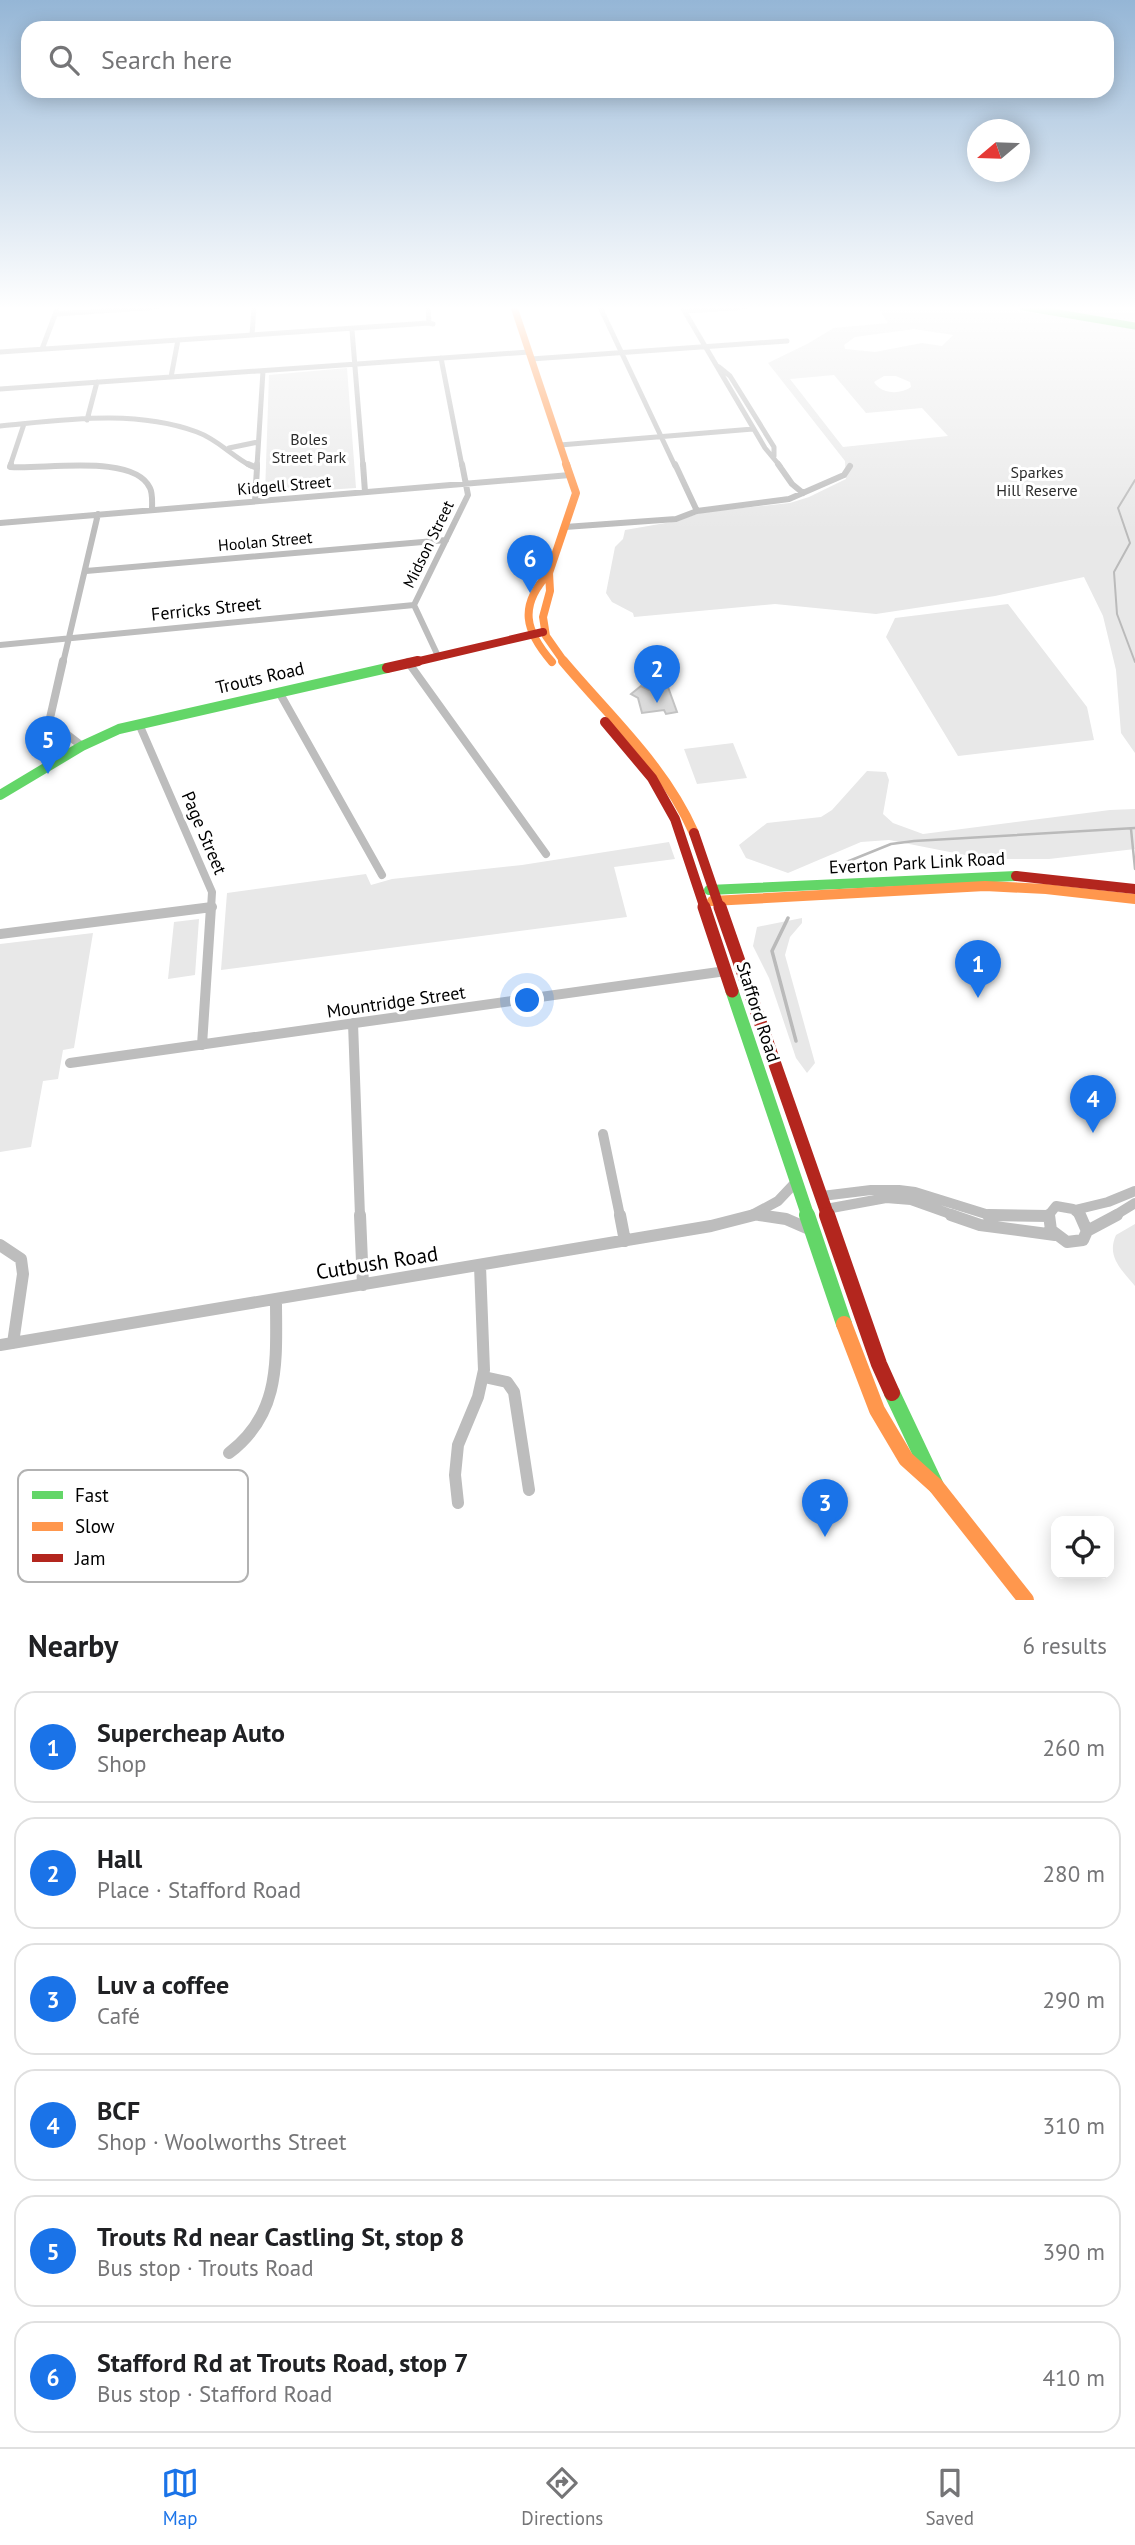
<!DOCTYPE html>
<meta charset="utf-8">
<style>
:root{--surface:#fff;--page:#f2f2f2;--text:#202124;--muted:#757577;--line:#e0e0e0;--accent:#1a73e8}
body{margin:0;font-family:"PT Sans",sans-serif;background:var(--page);color:var(--text)}
.controls{position:absolute;right:21px;bottom:21px;display:grid;overflow:hidden;border-radius:14px;box-shadow:0 4px 18px #0003}
.controls button{width:63px;height:63px;display:grid;place-items:center;padding:0;border:0;border-bottom:2px solid var(--line);background:var(--surface);color:var(--text);font:35px sans-serif}
.compass{position:absolute;left:967px;top:119px;width:63px;height:63px;border-radius:50%;background:var(--surface);box-shadow:0 4px 18px #0003;rotate:251deg}
.you{position:absolute;left:528px;top:1001px;width:24px;height:24px;margin:-18px;border:5px solid #fff;border-radius:50%;background:#1a73e8;box-shadow:0 0 0 10px #1a73e833}
.badge{display:grid;place-items:center;width:46px;height:46px;border-radius:50%;background:var(--accent);color:#fff;font-size:23px;font-weight:700}
.pin{position:absolute;translate:-50% -58px;filter:drop-shadow(0 2px 4px #0008)}
.pin::after{content:'';position:absolute;top:37px;width:24px;height:21px;background:inherit;clip-path:polygon(0 0,100% 0,50% 100%)}
.list{margin:0;padding:0;list-style:none}
h2{display:flex;justify-content:space-between;align-items:center;height:91px;margin:0;padding:0 28px;font-size:30px}
h2 small{font-size:23px;font-weight:400;color:var(--muted)}
.list li{display:grid;grid-template-columns:46px 1fr auto;gap:21px;align-items:center;box-sizing:border-box;height:112px;margin:0 14px 14px;padding:0 14px;border:2px solid var(--line);border-radius:21px}
.list b{display:block;font-size:26px;white-space:nowrap}
.list p{margin:0;font-size:23px;white-space:nowrap;color:var(--muted)}
.list em{font-size:23px;font-style:normal;color:var(--muted)}
.icon{flex:none;width:38px;height:38px;fill:none;stroke:currentColor;stroke-width:2;stroke-linecap:round;stroke-linejoin:round}
.map{position:relative;flex:none;width:1135px;height:1600px;overflow:hidden}
.search{position:absolute;background:var(--surface);box-shadow:0 4px 18px #0003;left:21px;right:21px;top:21px;height:77px;display:flex;align-items:center;gap:18px;box-sizing:border-box;padding:0 24px;border-radius:21px;color:var(--muted);font-size:26px}
.sheet{height:847px;background:var(--surface)}
nav{display:flex;justify-content:space-around;align-items:center;box-sizing:border-box;height:98px;border-top:2px solid var(--line);background:var(--surface);font-size:19px;color:var(--muted)}
nav a{display:grid;justify-items:center;gap:4px}
nav .on{color:var(--accent)}
.map>svg:first-child{display:block}
.green{fill:#e8e8e8;fill-rule:evenodd}
.lines{fill:none;stroke-linecap:round;stroke-linejoin:round}
.stream-far2{stroke:#bababa;stroke-width:2}
.stream-far1{stroke:#bababa;stroke-width:2.5}
.stream{stroke:#bababa;stroke-width:3.5}
.building{fill:#dbdbdb;stroke:#c3c3c3;stroke-width:2}
.street-far4{stroke:#bdbdbd;stroke-width:5}
.street-far3{stroke:#bdbdbd;stroke-width:6}
.street-far2{stroke:#bdbdbd;stroke-width:8}
.street-far1{stroke:#bdbdbd;stroke-width:10}
.street{stroke:#bdbdbd;stroke-width:12}
.fast-far3{stroke:#63d668;stroke-width:7}
.fast-far2{stroke:#63d668;stroke-width:10}
.fast-far1{stroke:#63d668;stroke-width:13}
.fast{stroke:#63d668;stroke-width:16}
.slow-far3{stroke:#ff974d;stroke-width:7}
.slow-far2{stroke:#ff974d;stroke-width:8}
.slow-far1{stroke:#ff974d;stroke-width:10}
.slow{stroke:#ff974d;stroke-width:16}
.jam-far3{stroke:#b3261e;stroke-width:8}
.jam-far2{stroke:#b3261e;stroke-width:10}
.jam-far1{stroke:#b3261e;stroke-width:13}
.jam{stroke:#b3261e;stroke-width:16}
.labels{text-anchor:middle;stroke-width:6;stroke-linejoin:round;paint-order:stroke}
.far-park-label{font-size:16px;fill:#2c2c2c;stroke:#fff}
.far-street-label{font-size:16px;fill:#000;stroke:#fff}
.street-label{font-size:18px;fill:#000;stroke:#fff}
.near-street-label{font-size:21px;fill:#000;stroke:#fff}
.key{fill:#fff;stroke:#b2b2b2;stroke-width:2}
.key-label{font-size:19px;fill:#000}
</style>
<div class="map">
<svg width="1135" height="1600" viewBox="0 0 1135 1600">
<rect width="100%" height="100%" fill="#fff"/>
<path class="green" d="M877,307H997L1135,329V753L1121,733L1116,670L1103,616L1084,577L995,596L876,614L775,604L634,617L633,613L612,602L606,593L615,547L623,539L625,530L677,521L703,512L790,503L809,497L846,479L845,461L768,363L807,344L834,328L888,323ZM914,329L953,335L942,346L922,343L875,352L845,349L844,345L855,337ZM834,375L866,413L922,408L948,436L843,447L790,379ZM884,376H896L910,382L911,387C900,395 881,394 874,382Z
M1044,307H1135V323Z
M347,368L356,488L265,494L269,375Z
M1008,604L1087,707L1094,740L958,756L886,637L895,618Z
M733,743L747,778L697,784L684,749Z
M867,771L886,772L889,780L883,814L893,823L923,834L1110,810L1135,809V849L1049,859H985L889,840L861,842L788,873L746,858L739,845L767,823L821,817L832,810Z
M669,842L675,859L614,867L627,917L221,970L227,893L366,874L371,885L392,879L522,865Z
M802,918V923L790,937L785,955L815,1063L807,1073L796,1058L769,978L753,946L757,927Z
M199,919L195,975L168,979L174,922Z
M93,933L74,1048L63,1050L58,1079L43,1081L31,1147L0,1152V944Z
M1135,1224V1286C1122,1270 1106,1257 1116,1235Z"/>
<g class="lines">
<path class="stream-far2" d="M1135,480L1118,508L1130,543L1114,572L1117,614L1135,662"/>
<path class="stream-far1" d="M1131,829L1135,869
M844,863L891,844L914,841L1135,828"/>
<path class="stream" d="M788,918L772,951L796,1041"/>
</g>
<path class="building" d="M641,686L649,690L668,687L677,712L666,714L664,710L642,713L638,698L631,694Z"/>
<g class="lines">
<path class="street-far4" d="M428,307L429,323L433,324
M600,307L675,466
M682,307L765,448L780,466
M685,311L747,307
M56,314L159,307
M352,330L363,466
M252,335L254,307
M42,349L58,307
M0,352L429,323
M441,358L462,466
M531,359L787,341
M719,367L730,376L774,447V456
M171,377L178,340
M0,389L529,352
M87,420L97,382
M0,426C64,420 134,409 197,432C217,439 232,456 251,466
M560,445L753,429
M229,448L258,442
M10,466L24,424
M257,466L263,371"/>
<path class="street-far3" d="M11,464L10,467C43,470 134,453 150,488C153,494 152,504 152,510
M248,464L257,468L255,501
M363,464L365,492
M675,464L697,511
M778,464L792,484L803,493
M257,468V464
M0,523L570,475
M565,527L676,519L697,511L789,499L844,475L850,466
M86,571L446,540
M0,645L414,605
M438,656L414,605L468,495L462,464
M63,663L98,514"/>
<path class="street-far2" d="M63,661L50,718L52,723L82,746
M408,662L546,854
M279,692L382,875
M139,724L212,892L211,909
M199,909L212,907"/>
<path class="street-far1" d="M0,934L212,907
M353,1023L360,1216
M202,1045L211,907
M70,1063L726,971
M603,1134L620,1216
M822,1196L871,1190H899L915,1192L989,1215L1048,1216
M826,1209L886,1198L911,1200L956,1216
M1075,1210L1108,1202L1135,1191
M759,1215L768,1216
M750,1216L778,1201L795,1183
M1048,1216L1056,1206L1073,1209L1081,1216
M1114,1216L1135,1203"/>
<path class="street" d="M360,1215L363,1285
M620,1215L625,1241
M759,1215L786,1219L809,1229
M951,1215L980,1225L1055,1235
M988,1215L1048,1216
M1049,1215L1051,1230L1067,1242L1083,1240L1087,1231L1080,1215
M1087,1231L1117,1215
M0,1245L21,1259L23,1274L13,1343
M0,1345L711,1226L754,1215
M484,1377L507,1382L514,1392L529,1490
M229,1453C282,1413 276,1359 276,1299
M458,1503L455,1475L458,1445L478,1397L484,1370L480,1266"/>
<path class="fast-far3" d="M1023,307L1135,326"/>
<path class="fast-far2" d="M0,795L82,746L119,729L387,668
M709,890L1016,876"/>
<path class="fast-far1" d="M732,991L808,1216"/>
<path class="fast" d="M807,1215L844,1324
M892,1393L936,1486"/>
<path class="slow-far3" d="M514,307L567,466"/>
<path class="slow-far2" d="M549,573C518,606 525,631 552,662
M565,663L546,636L543,617L550,591L549,573L576,493L566,464"/>
<path class="slow-far1" d="M563,661C610,717 664,765 694,833
M712,901L985,886L1046,889L1135,899"/>
<path class="slow" d="M844,1324L877,1410L906,1459L936,1486L1026,1600"/>
<path class="jam-far3" d="M411,663L543,632"/>
<path class="jam-far2" d="M387,668L418,661
M605,722L652,778L675,819L705,909
M694,833L720,909
M1016,876L1135,889"/>
<path class="jam-far1" d="M704,907L732,991
M720,907L828,1216"/>
<path class="jam" d="M827,1215L879,1364L892,1393"/>
</g>
<linearGradient id="sky" x2="0" y2="1"><stop stop-color="#95b6d6"/><stop offset="0.58" stop-color="#fff"/><stop offset="1" stop-color="#fff" stop-opacity="0"/></linearGradient>
<rect width="1135" height="531" fill="url(#sky)"/>
<g class="labels">
<g class="far-park-label">
<text x="309" y="445">Boles<tspan x="309" dy="18">Street Park</tspan></text>
<text x="1037" y="478">Sparkes<tspan x="1037" dy="18">Hill Reserve</tspan></text>
</g>
<g class="far-street-label">
<text transform="translate(284 485) rotate(-5)" y="6">Kidgell Street</text>
<text transform="translate(265 541) rotate(-5)" y="6">Hoolan Street</text>
<text transform="translate(428 544) rotate(-64)" y="6">Midson Street</text>
</g>
<g class="street-label">
<text transform="translate(206 609) rotate(-6)" y="6">Ferricks Street</text>
<text transform="translate(260 678) rotate(-13)" y="6">Trouts Road</text>
<text transform="translate(204 833) rotate(67)" y="6">Page Street</text>
<text transform="translate(917 863) rotate(-3)" y="6">Everton Park Link Road</text>
<text transform="translate(396 1002) rotate(-8)" y="6">Mountridge Street</text>
<text transform="translate(758 1012) rotate(72)" y="6">Stafford Road</text>
</g>
<g class="near-street-label">
<text transform="translate(377 1263) rotate(-9)" y="7">Cutbush Road</text>
</g>
</g>
<rect x="18" y="1470" width="230" height="112" rx="10" class="key"/>
<rect x="32" y="1491" width="31" height="8" fill="#63d668"/>
<rect x="32" y="1522" width="31" height="9" fill="#ff974d"/>
<rect x="32" y="1554" width="31" height="8" fill="#b3261e"/>
<g class="key-label">
<text x="75" y="1502">Fast</text>
<text x="75" y="1533">Slow</text>
<text x="75" y="1565">Jam</text>
</g>
</svg>
<div class="controls">
<button><svg class="icon" aria-label="locate" viewBox="0 0 24 24"><circle cx="12" cy="12" r="6"/><path d="M12 2v4M12 18v4M2 12h4M18 12h4"/></svg></button>
</div>
<svg class="compass" viewBox="-18 -18 36 36"><path d="M0-13l5 13h-10z" fill="#e53935"/><path d="M0 13l5-13h-10z" fill="#757577"/></svg>
<div class="you"></div>
<div class="pin badge" style="left:978px;top:998px">1</div>
<div class="pin badge" style="left:657px;top:703px">2</div>
<div class="pin badge" style="left:825px;top:1537px">3</div>
<div class="pin badge" style="left:1093px;top:1133px">4</div>
<div class="pin badge" style="left:48px;top:774px">5</div>
<div class="pin badge" style="left:530px;top:593px">6</div>
<div class="search"><svg class="icon" aria-label="search" viewBox="0 0 24 24"><circle cx="10" cy="10" r="6"/><path d="M15 15l6 6"/></svg>Search here</div>
</div>
<section class="sheet">
<h2>Nearby<small>6 results</small></h2>
<ul class="list">
<li><span class="badge">1</span><div><b>Supercheap Auto</b><p>Shop</p></div><em>260 m</em></li>
<li><span class="badge">2</span><div><b>Hall</b><p>Place · Stafford Road</p></div><em>280 m</em></li>
<li><span class="badge">3</span><div><b>Luv a coffee</b><p>Café</p></div><em>290 m</em></li>
<li><span class="badge">4</span><div><b>BCF</b><p>Shop · Woolworths Street</p></div><em>310 m</em></li>
<li><span class="badge">5</span><div><b>Trouts Rd near Castling St, stop 8</b><p>Bus stop · Trouts Road</p></div><em>390 m</em></li>
<li><span class="badge">6</span><div><b>Stafford Rd at Trouts Road, stop 7</b><p>Bus stop · Stafford Road</p></div><em>410 m</em></li>
</ul>
</section>
<nav>
<a class="on"><svg class="icon" aria-label="map" viewBox="0 0 24 24"><path d="M3 6l6-2 6 2 6-2v14l-6 2-6-2-6 2zM9 4v14M15 6v14"/></svg>Map</a>
<a><svg class="icon" aria-label="directions" viewBox="0 0 24 24"><path d="M12 3l9 9-9 9-9-9zM9 14v-3h6M13 9l2 2-2 2"/></svg>Directions</a>
<a><svg class="icon" aria-label="saved" viewBox="0 0 24 24"><path d="M7 4h10v16l-5-4-5 4z"/></svg>Saved</a>
</nav>
